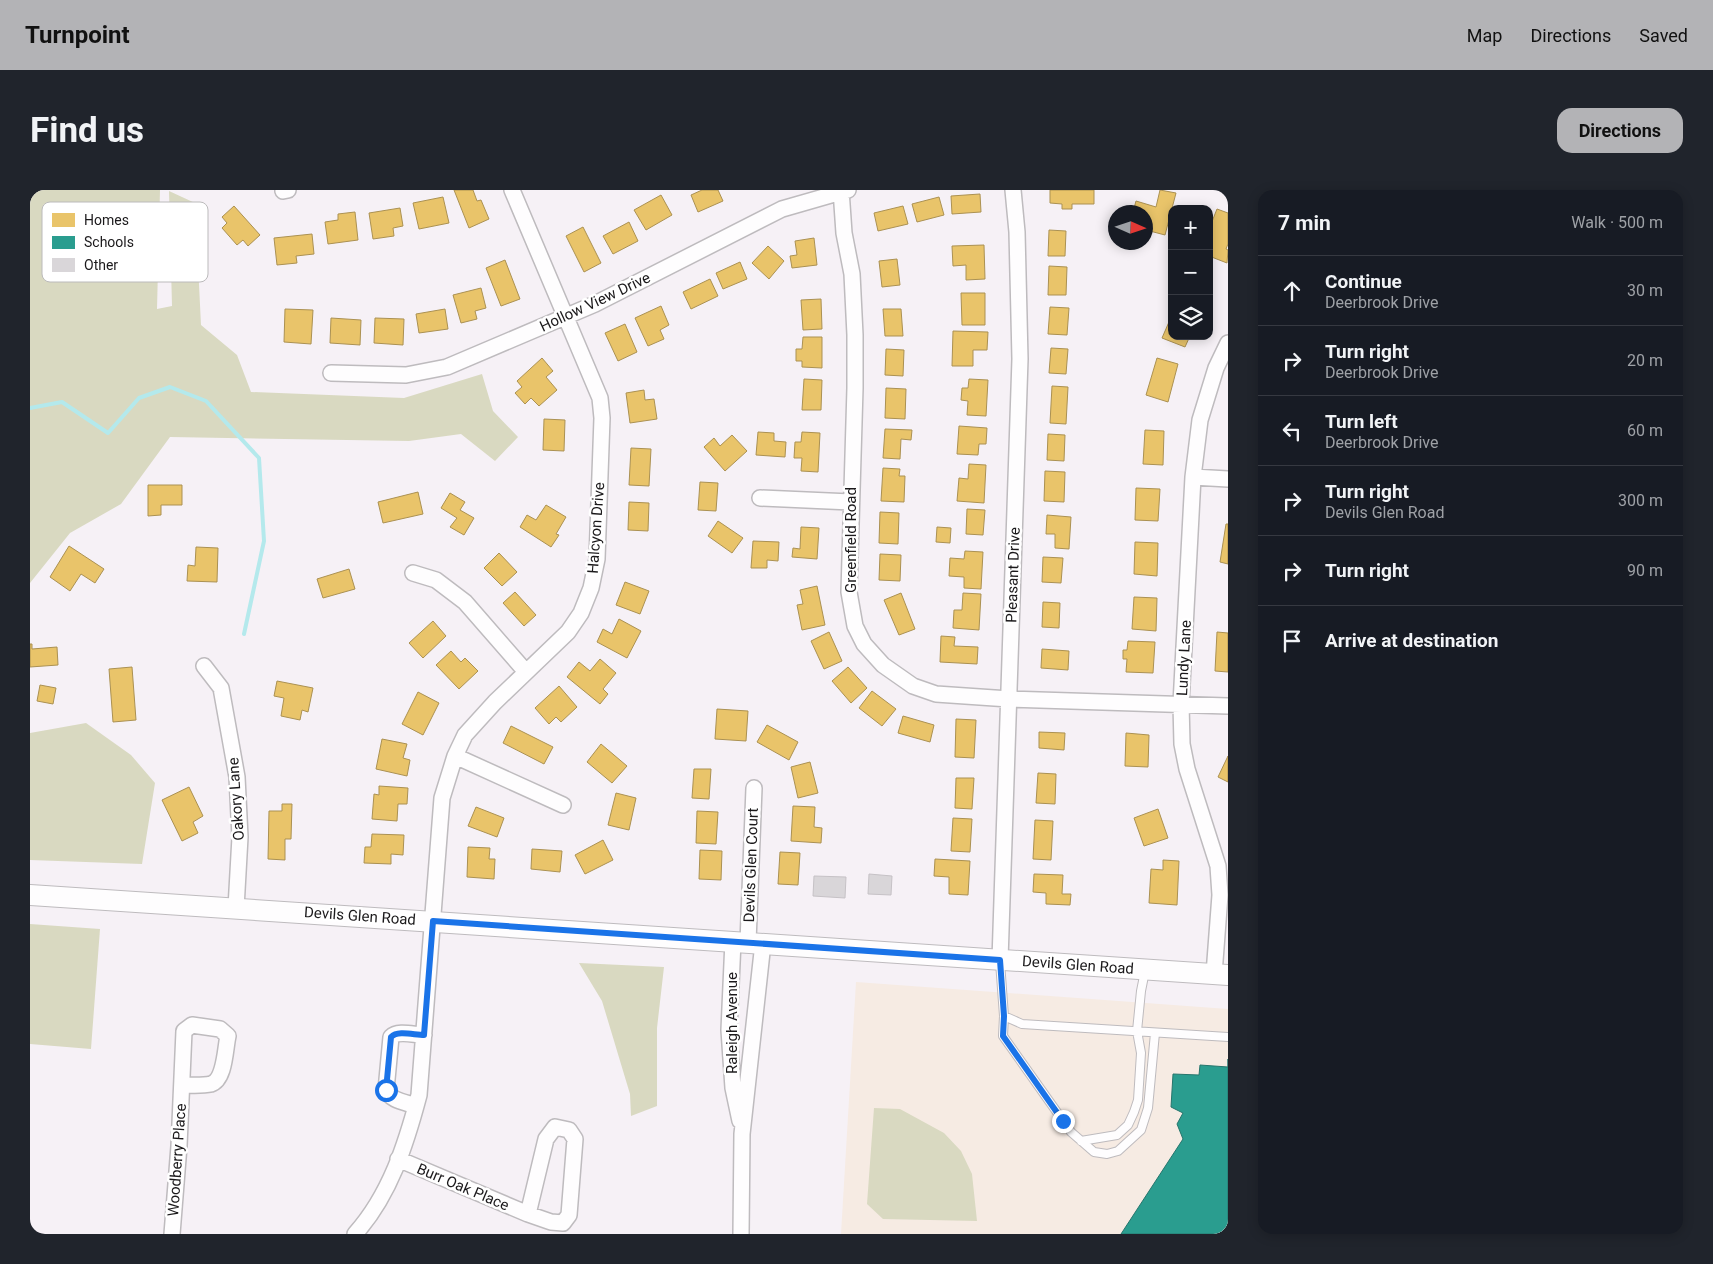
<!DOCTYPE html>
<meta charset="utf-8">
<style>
:root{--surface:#171b24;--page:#20242c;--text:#f1f3f6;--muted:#9ea1a6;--line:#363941;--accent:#b3b3b6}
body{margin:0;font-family:Roboto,sans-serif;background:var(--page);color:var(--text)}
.controls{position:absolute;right:15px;top:15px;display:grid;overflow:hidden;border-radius:10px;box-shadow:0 2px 12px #0003}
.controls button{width:45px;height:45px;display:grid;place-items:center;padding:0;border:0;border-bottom:1px solid var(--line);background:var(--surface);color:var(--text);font:25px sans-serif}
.compass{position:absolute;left:1078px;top:15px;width:45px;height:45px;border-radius:50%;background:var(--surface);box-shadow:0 2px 12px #0003;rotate:93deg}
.stop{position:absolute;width:15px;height:15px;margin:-11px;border:4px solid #1a73e8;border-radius:50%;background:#fff}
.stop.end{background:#1a73e8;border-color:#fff;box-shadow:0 1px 5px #0008}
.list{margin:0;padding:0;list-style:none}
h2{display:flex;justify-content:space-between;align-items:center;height:65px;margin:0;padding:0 20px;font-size:21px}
h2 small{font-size:16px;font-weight:400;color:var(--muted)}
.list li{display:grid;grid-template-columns:32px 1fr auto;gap:15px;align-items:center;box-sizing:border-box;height:70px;padding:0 20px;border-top:1px solid var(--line)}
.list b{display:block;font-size:19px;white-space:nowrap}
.list p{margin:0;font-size:16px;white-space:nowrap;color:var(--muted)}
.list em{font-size:16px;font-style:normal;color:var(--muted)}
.icon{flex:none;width:28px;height:28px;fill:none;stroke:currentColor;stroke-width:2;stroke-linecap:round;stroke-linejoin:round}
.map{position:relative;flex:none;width:1198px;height:1044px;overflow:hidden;border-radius:15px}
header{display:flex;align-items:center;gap:30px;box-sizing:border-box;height:70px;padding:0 25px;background:var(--accent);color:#111}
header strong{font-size:24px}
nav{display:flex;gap:28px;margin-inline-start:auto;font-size:18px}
.intro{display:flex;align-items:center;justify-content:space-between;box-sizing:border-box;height:120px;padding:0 30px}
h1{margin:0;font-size:35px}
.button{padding:12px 22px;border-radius:15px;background:var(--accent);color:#111;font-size:18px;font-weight:700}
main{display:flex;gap:30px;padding:0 30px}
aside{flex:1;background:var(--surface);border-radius:15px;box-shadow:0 2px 12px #0003}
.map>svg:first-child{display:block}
.education{fill:#f6ebe3}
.green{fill:#d9d9c1}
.homes{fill:#e9c46a;stroke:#ab9152}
.schools{fill:#2a9d8f;stroke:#26756c}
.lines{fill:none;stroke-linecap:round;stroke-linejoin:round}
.stream{stroke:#b4e9ec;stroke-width:4}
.building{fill:#d9d6d9;stroke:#c6c2c6}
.service-casing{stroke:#bebbbe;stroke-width:10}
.minor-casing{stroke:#bebbbe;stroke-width:18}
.secondary-casing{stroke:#bebbbe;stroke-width:22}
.service{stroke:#fefdfe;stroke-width:8}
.minor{stroke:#fefdfe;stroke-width:15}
.secondary{stroke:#fefdfe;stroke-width:20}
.route{stroke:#1a73e8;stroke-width:6}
.labels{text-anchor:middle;stroke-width:5;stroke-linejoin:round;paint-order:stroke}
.street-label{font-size:15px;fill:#1b191b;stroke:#fff}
.key{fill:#fff;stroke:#bbbabb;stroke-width:1}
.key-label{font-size:14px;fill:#1b191b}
</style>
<header>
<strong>Turnpoint</strong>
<nav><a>Map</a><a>Directions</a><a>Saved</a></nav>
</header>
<div class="intro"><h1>Find us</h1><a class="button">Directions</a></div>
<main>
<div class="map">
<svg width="1198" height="1044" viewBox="0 0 1198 1044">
<rect width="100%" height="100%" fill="#f6f1f6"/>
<path class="education" d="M826,792L1198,819V1044H811Z"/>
<path class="green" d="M0,0H130L127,119L142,116L139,1L165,13L171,135L207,165L221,202L374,208L452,184L463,221L488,247L465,271L431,244L379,251L140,247L91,314L40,343L0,393Z
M56,533L101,565L125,593L112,674L0,670V543Z
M0,734L70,739L61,859L0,854Z
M549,773L634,777L627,838V916L601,926L600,904L572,811Z
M844,918L870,919L914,943L931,961L942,984L947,1031L853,1029L837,1014Z"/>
<path class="homes" d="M424,0H443L447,11L451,10L459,29L439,38Z
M672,0H688L693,11L668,22L661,5Z
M1020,0H1064V14H1042V19H1032V14L1020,13Z
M1130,0L1146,3L1135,45L1116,40V22H1103L1106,11L1126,17Z
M950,4L951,22L922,24L921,6Z
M631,5L642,25L616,40L604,20Z
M413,7L419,33L389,39L383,13Z
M909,7L914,25L887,32L882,14Z
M204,16L230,45L218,56L213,50L207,55L192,38L197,33L192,27Z
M873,16L878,34L848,41L844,23Z
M370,18L373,36L363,38L364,46L343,49L339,23Z
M1187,19L1198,23V54L1196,59L1198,60L1197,73L1179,66V39Z
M325,22L328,50L298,54L295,32L308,30V24Z
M599,32L608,51L583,64L573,46Z
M553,37L571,73L554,82L536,46Z
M1019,40L1036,41L1035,66H1018Z
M282,44L284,64L266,66L267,73L247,75L244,48Z
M784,48L787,75L762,78L760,66L767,65L765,51Z
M954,55L955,89L936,90V75L923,76L922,56Z
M738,56L754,71L739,89L722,73Z
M867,69L870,95L852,97L849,71Z
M475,70L490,109L471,116L456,78Z
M710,72L717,89L693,99L686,83Z
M1019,76L1037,77L1036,105H1018Z
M680,89L688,106L661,119L653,102Z
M451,98L456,118L445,121L447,129L431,133L423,105Z
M931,103H955V135H932Z
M791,109L792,139L773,140L771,110Z
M631,116L639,135L630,140L634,149L618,156L605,128Z
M1020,117L1039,118L1037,145L1018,144Z
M255,119L283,120L281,154L254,152Z
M415,119L418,139L389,143L386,124Z
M853,119H871L873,146H855Z
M1142,125V146H1160L1155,157L1132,148Z
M301,128L331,130L330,155L300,153Z
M345,128L374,129L373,155L344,153Z
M595,134L607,162L588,171L575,143Z
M923,141L958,142L957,160H943V176H922Z
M773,147H792V178L772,177V171H766V159H772Z
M1021,158L1038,159L1036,184L1019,183Z
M856,159L874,160L873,186L855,185Z
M512,168L523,181L516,187L527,200L509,216L501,208L495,214L485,203L492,197L487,191Z
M1127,168L1148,174L1138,212L1116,205Z
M774,189L792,190L791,220H772Z
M939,189L958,190L956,226L937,225L938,211L931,210L932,198H938Z
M1022,196L1038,197L1036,234L1020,233Z
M856,198L876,199L875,229L855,228Z
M614,200L615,210L624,209L627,229L600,233L596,203Z
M514,229L535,230L534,261L513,260Z
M929,236L957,238L956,254H949L948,265L927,264Z
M855,239L882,240L881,250L871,249L870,269L853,268Z
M1115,240L1134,241L1133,275L1113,274Z
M728,242L744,243V251L756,252L755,267L726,265Z
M772,242L790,243L788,282L771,281L772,268H764L765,252H771Z
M1018,244L1035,245L1034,271L1017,270Z
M702,245L717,261L695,281L674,257L684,248L690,256Z
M601,258L621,259L619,296L599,295Z
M939,274L956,275L954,313L927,311L929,288L938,289Z
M853,278L870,279L869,286H875L874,312L851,311Z
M1015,281L1035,282L1034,312L1014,311Z
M670,292L688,293L686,321L668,320Z
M118,295H152V315H131V325L118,326Z
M1106,298L1130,299L1128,331L1105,330Z
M388,302L393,324L353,333L348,312Z
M420,303L435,312L430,320L444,328L434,345L420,337L427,328L411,318Z
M599,312L619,313L618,341L598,340Z
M516,315L536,327L526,344L529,345L521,357L490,337L497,325L506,330Z
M937,319L955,320L953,345L936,344Z
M850,322L869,323L868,354L849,353Z
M1017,325L1041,327L1039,359L1025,358V344H1016Z
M688,331L713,348L702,363L678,346Z
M1196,334H1198V374L1190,372Z
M771,337L789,338L787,369L762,367L763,358L770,359Z
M907,337L921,338L920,353L906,352Z
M723,351L749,352L748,371L737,370V378H721Z
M1105,352L1128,353L1127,386L1104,384Z
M39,356L74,379L65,393L51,384L40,401L20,387Z
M166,357L188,358L187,392L157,391L158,375L165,376Z
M935,361L953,362L951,399L934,398V387L919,386L920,368L934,369Z
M469,363L487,382L472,396L454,378Z
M850,364L871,365L870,391L849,390Z
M1013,367L1033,368L1031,393L1012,392Z
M319,379L325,399L293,408L287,389Z
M595,392L619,401L610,424L586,415Z
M787,396L795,435L772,440L767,415L773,414L770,400Z
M485,402L506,425L494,436L473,413Z
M871,403L885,439L869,445L854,410Z
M933,403L951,404L949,440L923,438L924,420H932Z
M1104,407L1127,408L1126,441L1102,439Z
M1013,412L1030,413L1029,438L1012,437Z
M589,429L611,441L597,468L567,452L573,439L582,444Z
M403,431L416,446L393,468L379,453Z
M799,442L812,471L794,479L781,451Z
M1187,442L1198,443V482L1185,481Z
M911,446L925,447L924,456L948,457L947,474L910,472Z
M1098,451L1125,452L1123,483L1096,482L1097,469H1093V460H1097Z
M0,454H2V459L27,457L28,475L0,477Z
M1012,459L1039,461L1038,480L1011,478Z
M421,461L431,472L435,468L448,481L429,499L406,475Z
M570,469L586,483L573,499L578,504L570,514L537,487L549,472L560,481Z
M102,477L106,530L83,532L79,479Z
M818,477L837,498L821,513L802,491Z
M247,491L283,498L278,522L272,520L270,530L251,526L254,508L244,506Z
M10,495L26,498L23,514L7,511Z
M529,496L547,517L531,532L526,527L519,534L505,518Z
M842,501L866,519L852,536L829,518Z
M388,502L409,513L393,545L372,534Z
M687,519L718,521L716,551L685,549Z
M873,526L904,535L900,552L868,543Z
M926,529L946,530L944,568L925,567Z
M737,535L768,552L759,570L727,552Z
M481,536L523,557L514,574L473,553Z
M1009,542L1035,543L1034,560L1009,558Z
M1096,543L1119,545L1118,577L1095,576Z
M352,549L377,554L373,568L380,570L377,586L346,579Z
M571,554L597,576L582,593L557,572Z
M1198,566V592L1188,587Z
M780,572L788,603L768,608L761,577Z
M664,579H681L679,609L662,608Z
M1008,583L1026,584L1025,614L1006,613Z
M926,588H944L942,619L925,618Z
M349,596L378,598L377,614H368L367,631L342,629L344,604L349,605Z
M159,597L173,626L163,632L168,643L152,651L132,610Z
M586,603L606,608L599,640L578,635Z
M252,614H262L261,649H255V670L238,669L239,621H252Z
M763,616L785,617L784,637L792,638L791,653L761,651Z
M446,617L474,628L467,647L438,636Z
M1128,619L1138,648L1114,656L1104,628Z
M667,621L688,622L686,654L666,653Z
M923,628L942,629L940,662L921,661Z
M1005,630L1023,631L1021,670L1003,669Z
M342,644L374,645L373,665L361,664V674L334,673L335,657H341Z
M573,650L583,670L555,684L545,665Z
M438,657L460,658L459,669H465L464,689L437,687Z
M502,659L532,661L530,682L501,679Z
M670,660L692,661L691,690L669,689Z
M750,662L770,663L768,695L748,694Z
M905,669L940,671L938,705L919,704V687L904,686Z
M1133,670L1149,671L1147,715L1119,713L1121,679L1133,680Z
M1004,684L1033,685L1032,704H1041L1040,715L1016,714V703L1003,702Z"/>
<path class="schools" d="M1198,869V1044H1091L1153,949L1147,934L1153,923L1141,917L1143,884L1169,885L1170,875L1198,877Z"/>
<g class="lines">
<path class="stream" d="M0,218L32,212L78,243L109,208L140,197L176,211L229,268L234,351L214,444"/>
</g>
<path class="building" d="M839,684L862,686L861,705L838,704Z
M784,686L816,687L815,708L783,706Z"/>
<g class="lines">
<g class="service-casing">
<path id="service" d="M970,772L974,826L973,846L1041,942L1064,962L1077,964L1088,961L1111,940L1118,918L1125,843
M974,826L992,834L1198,847
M1051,951L1087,945L1098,935L1104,922L1108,910L1111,863L1107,841L1111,801L1115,781"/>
</g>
<g class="minor-casing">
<path id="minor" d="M811,0L814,43L822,84L825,145V198L819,402L825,436L834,454L853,475L883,496L906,504L979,509L1198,516
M253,1L258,0
M301,183L376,185L417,177L565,114L752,19L818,0
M1163,287L1198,289
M730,308L821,312
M383,383L406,390L435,412L496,482
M174,476L191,498L207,587L210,647L206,718
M425,566L533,615
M703,751L699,840L703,898L710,931
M718,752L724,598
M970,770L990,169L987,42L983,0
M1184,784L1190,705L1188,676L1157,579L1152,554L1151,514L1163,287L1170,230L1186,178L1198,153
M386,916C375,912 361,911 356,900L361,847C368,840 384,845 394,845
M368,969L498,1024L521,1032L533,1033L539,1025L545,949L539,940L525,937L516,949L498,1024
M142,1044L149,956L154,841L162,835L190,839L198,846C195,859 195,890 181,894C172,896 161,895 152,895
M325,1044C360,1005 376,954 389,905L412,608L425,566L435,545L465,512L538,442L551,423L561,398L567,369L572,228L570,208L482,0
M711,1044L712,944L733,753"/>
</g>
<g class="secondary-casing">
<path id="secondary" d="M0,705L1198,785"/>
</g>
<use href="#service" class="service"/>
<use href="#minor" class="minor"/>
<use href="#secondary" class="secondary"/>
</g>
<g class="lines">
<path class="route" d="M356,900L361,847C368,840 384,845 394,845L403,731L970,770L974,826L973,846L1033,931"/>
</g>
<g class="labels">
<g class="street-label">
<text transform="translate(565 112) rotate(-25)" y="5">Hollow View Drive</text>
<text transform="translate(566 338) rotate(-86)" y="5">Halcyon Drive</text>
<text transform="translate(821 350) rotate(-90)" y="5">Greenfield Road</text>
<text transform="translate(983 385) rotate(-88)" y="5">Pleasant Drive</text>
<text transform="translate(1154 468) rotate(-87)" y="5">Lundy Lane</text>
<text transform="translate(206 609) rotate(-94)" y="5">Oakory Lane</text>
<text transform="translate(721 675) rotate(-88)" y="5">Devils Glen Court</text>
<text transform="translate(330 726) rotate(4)" y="5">Devils Glen Road</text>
<text transform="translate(1048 775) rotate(4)" y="5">Devils Glen Road</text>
<text transform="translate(702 833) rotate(-90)" y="5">Raleigh Avenue</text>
<text transform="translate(147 970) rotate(-86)" y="5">Woodberry Place</text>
<text transform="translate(433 997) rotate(23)" y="5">Burr Oak Place</text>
</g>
</g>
<rect x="12" y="12" width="166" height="80" rx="8" class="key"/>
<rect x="22" y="23" width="23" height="14" fill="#e9c46a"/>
<rect x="22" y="46" width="23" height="13" fill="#2a9d8f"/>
<rect x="22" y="68" width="23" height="14" fill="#d9d6d9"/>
<g class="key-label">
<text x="54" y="35">Homes</text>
<text x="54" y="57">Schools</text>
<text x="54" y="80">Other</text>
</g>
</svg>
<div class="controls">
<button>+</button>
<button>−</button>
<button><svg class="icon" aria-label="layers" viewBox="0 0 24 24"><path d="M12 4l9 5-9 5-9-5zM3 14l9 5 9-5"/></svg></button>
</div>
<svg class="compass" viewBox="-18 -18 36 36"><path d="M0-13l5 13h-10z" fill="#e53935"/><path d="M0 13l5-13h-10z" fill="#9ea1a6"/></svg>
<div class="stop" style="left:356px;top:900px"></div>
<div class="stop end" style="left:1033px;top:931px"></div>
</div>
<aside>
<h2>7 min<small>Walk · 500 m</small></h2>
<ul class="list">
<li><svg class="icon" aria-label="ahead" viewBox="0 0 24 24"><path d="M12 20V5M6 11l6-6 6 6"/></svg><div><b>Continue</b><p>Deerbrook Drive</p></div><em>30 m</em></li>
<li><svg class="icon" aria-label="right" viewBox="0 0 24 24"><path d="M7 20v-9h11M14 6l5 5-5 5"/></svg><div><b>Turn right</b><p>Deerbrook Drive</p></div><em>20 m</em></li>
<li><svg class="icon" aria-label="left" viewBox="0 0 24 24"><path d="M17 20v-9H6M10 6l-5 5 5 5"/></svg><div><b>Turn left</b><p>Deerbrook Drive</p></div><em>60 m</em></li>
<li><svg class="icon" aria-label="right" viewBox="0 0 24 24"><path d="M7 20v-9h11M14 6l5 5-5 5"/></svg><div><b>Turn right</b><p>Devils Glen Road</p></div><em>300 m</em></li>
<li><svg class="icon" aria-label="right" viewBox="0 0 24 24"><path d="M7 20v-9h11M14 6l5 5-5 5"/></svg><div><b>Turn right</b></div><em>90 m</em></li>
<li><svg class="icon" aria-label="arrive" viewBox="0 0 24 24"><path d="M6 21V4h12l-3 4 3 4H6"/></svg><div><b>Arrive at destination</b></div></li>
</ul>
</aside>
</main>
